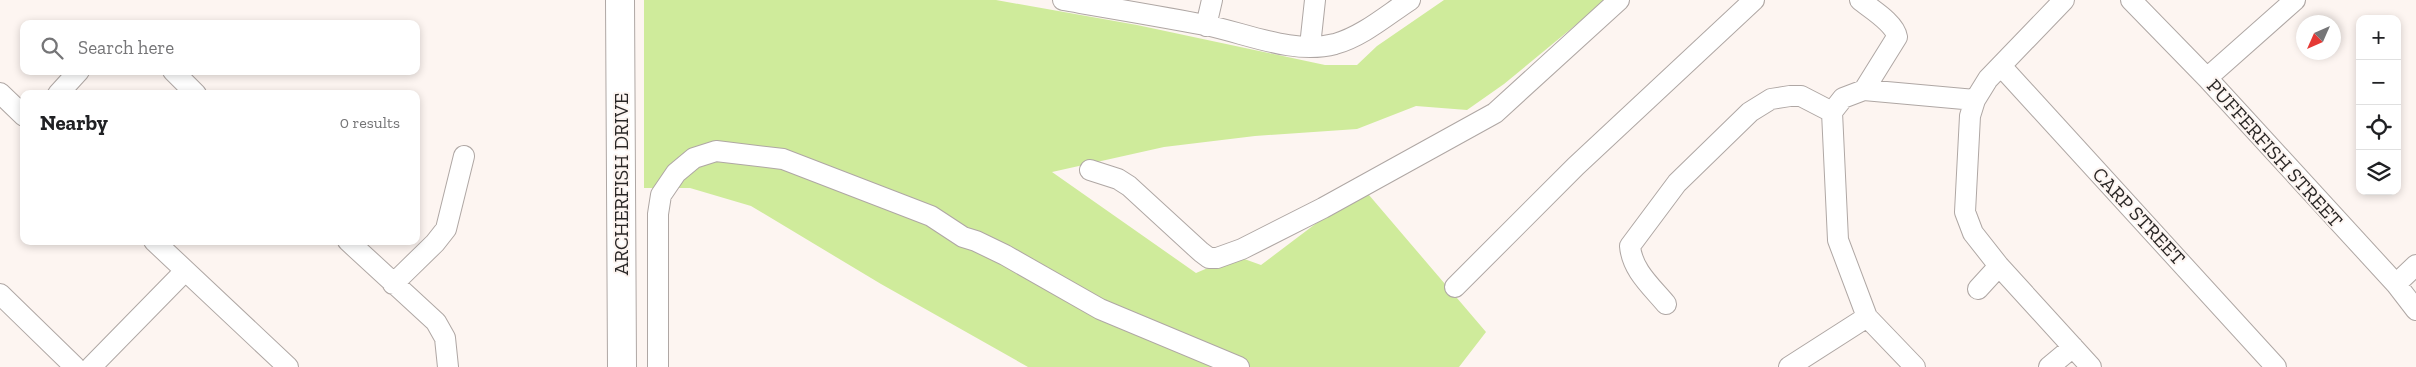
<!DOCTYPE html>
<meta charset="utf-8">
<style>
:root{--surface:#fff;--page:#f2f2f2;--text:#202124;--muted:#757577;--line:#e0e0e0}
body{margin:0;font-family:"Zilla Slab",serif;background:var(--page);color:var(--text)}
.controls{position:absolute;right:15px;top:15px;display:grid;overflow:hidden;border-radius:10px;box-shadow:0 2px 8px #0003}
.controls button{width:45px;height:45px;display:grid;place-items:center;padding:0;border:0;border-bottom:1px solid var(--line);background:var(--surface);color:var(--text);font:25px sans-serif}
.compass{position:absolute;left:2296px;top:15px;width:45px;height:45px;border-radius:50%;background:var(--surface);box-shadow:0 2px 8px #0003;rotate:225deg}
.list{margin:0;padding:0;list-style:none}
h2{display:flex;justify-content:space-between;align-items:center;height:65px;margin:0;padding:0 20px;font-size:21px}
h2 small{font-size:16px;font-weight:400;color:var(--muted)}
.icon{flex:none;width:28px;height:28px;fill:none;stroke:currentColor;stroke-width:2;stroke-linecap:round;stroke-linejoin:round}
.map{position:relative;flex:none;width:2416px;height:367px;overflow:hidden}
.search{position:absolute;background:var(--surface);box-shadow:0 2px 8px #0003;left:20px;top:20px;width:400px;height:55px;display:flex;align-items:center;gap:12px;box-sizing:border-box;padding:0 18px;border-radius:10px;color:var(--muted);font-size:19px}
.panel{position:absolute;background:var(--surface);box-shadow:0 2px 8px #0003;left:20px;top:90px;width:400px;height:155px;border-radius:10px}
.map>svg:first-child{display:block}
.green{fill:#cfeb9b}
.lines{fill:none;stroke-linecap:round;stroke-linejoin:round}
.street-casing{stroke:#afa7a4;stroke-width:22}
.secondary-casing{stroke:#afa7a4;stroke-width:30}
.street{stroke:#fff;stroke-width:20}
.secondary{stroke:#fff;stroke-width:28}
.labels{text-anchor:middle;stroke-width:4;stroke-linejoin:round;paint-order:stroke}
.street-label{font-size:20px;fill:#2a2726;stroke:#fdf5f1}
</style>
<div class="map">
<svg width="2416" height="367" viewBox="0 0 2416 367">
<rect width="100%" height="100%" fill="#fdf5f1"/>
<path class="green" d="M644,0H996L1137,25L1325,65H1357L1377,46L1444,0H1606L1504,84L1467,110L1416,106L1357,129L1255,136L1164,147L1052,172L1196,273L1236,256L1261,265L1363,188L1486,332L1459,367H1028L881,284L751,206L690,188H644Z"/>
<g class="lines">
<g class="street-casing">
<path id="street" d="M1063,0C1110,8 1158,16 1205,25C1246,33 1293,55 1335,44C1363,36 1387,15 1410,0
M1860,0C1871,9 1895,23 1897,37L1864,90
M2064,0L1988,79L1975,100L1970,116L1965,212L1973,233L1999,266L2091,367
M2131,0L2207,78L2396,284L2416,310
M1206,26L1212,0
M1310,46L1315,0
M2001,66L2276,367
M173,71L196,94
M2207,78L2295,0
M0,93L24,116
M58,94L79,71
M1090,170L1118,179L1129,186L1201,252L1209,258H1217L1242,249L1323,208L1495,113L1619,0
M154,241L288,367
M348,241L436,322L445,338L448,367
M393,284L435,243L446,229L464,156
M2396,284L2416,265
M1455,287L1576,166L1754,0
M1978,289L1999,266
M0,294L75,367
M1666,304C1651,286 1632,270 1630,246L1677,183L1750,112L1771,99L1790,96H1801L1832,112
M91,367L185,271
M658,367V214L661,195L676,173L694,158L716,151L783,159L931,216L963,237L976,241L1005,255L1100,309L1239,367
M1789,367L1867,317
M1915,367L1867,317L1838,240L1832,112L1843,98L1864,90L1975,100
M2049,367L2073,347"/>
</g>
<g class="secondary-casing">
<path id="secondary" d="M620,0L622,367"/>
</g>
<use href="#street" class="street"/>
<use href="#secondary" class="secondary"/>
</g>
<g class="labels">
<g class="street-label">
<text transform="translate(2275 153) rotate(48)" y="7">PUFFERFISH STREET</text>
<text transform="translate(621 184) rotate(-90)" y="7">ARCHERFISH DRIVE</text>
<text transform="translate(2139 216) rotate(47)" y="7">CARP STREET</text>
</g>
</g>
</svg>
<div class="controls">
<button>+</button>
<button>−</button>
<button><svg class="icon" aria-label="locate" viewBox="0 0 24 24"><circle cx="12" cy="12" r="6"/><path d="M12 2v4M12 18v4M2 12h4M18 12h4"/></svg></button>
<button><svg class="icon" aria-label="layers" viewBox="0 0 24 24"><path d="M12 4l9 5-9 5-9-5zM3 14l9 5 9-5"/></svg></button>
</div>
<svg class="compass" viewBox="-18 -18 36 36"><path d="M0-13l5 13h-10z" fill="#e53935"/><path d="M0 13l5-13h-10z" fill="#757577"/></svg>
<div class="search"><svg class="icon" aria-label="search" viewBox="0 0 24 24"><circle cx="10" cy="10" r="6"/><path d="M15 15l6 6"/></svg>Search here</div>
<section class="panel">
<h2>Nearby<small>0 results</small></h2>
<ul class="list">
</ul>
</section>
</div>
